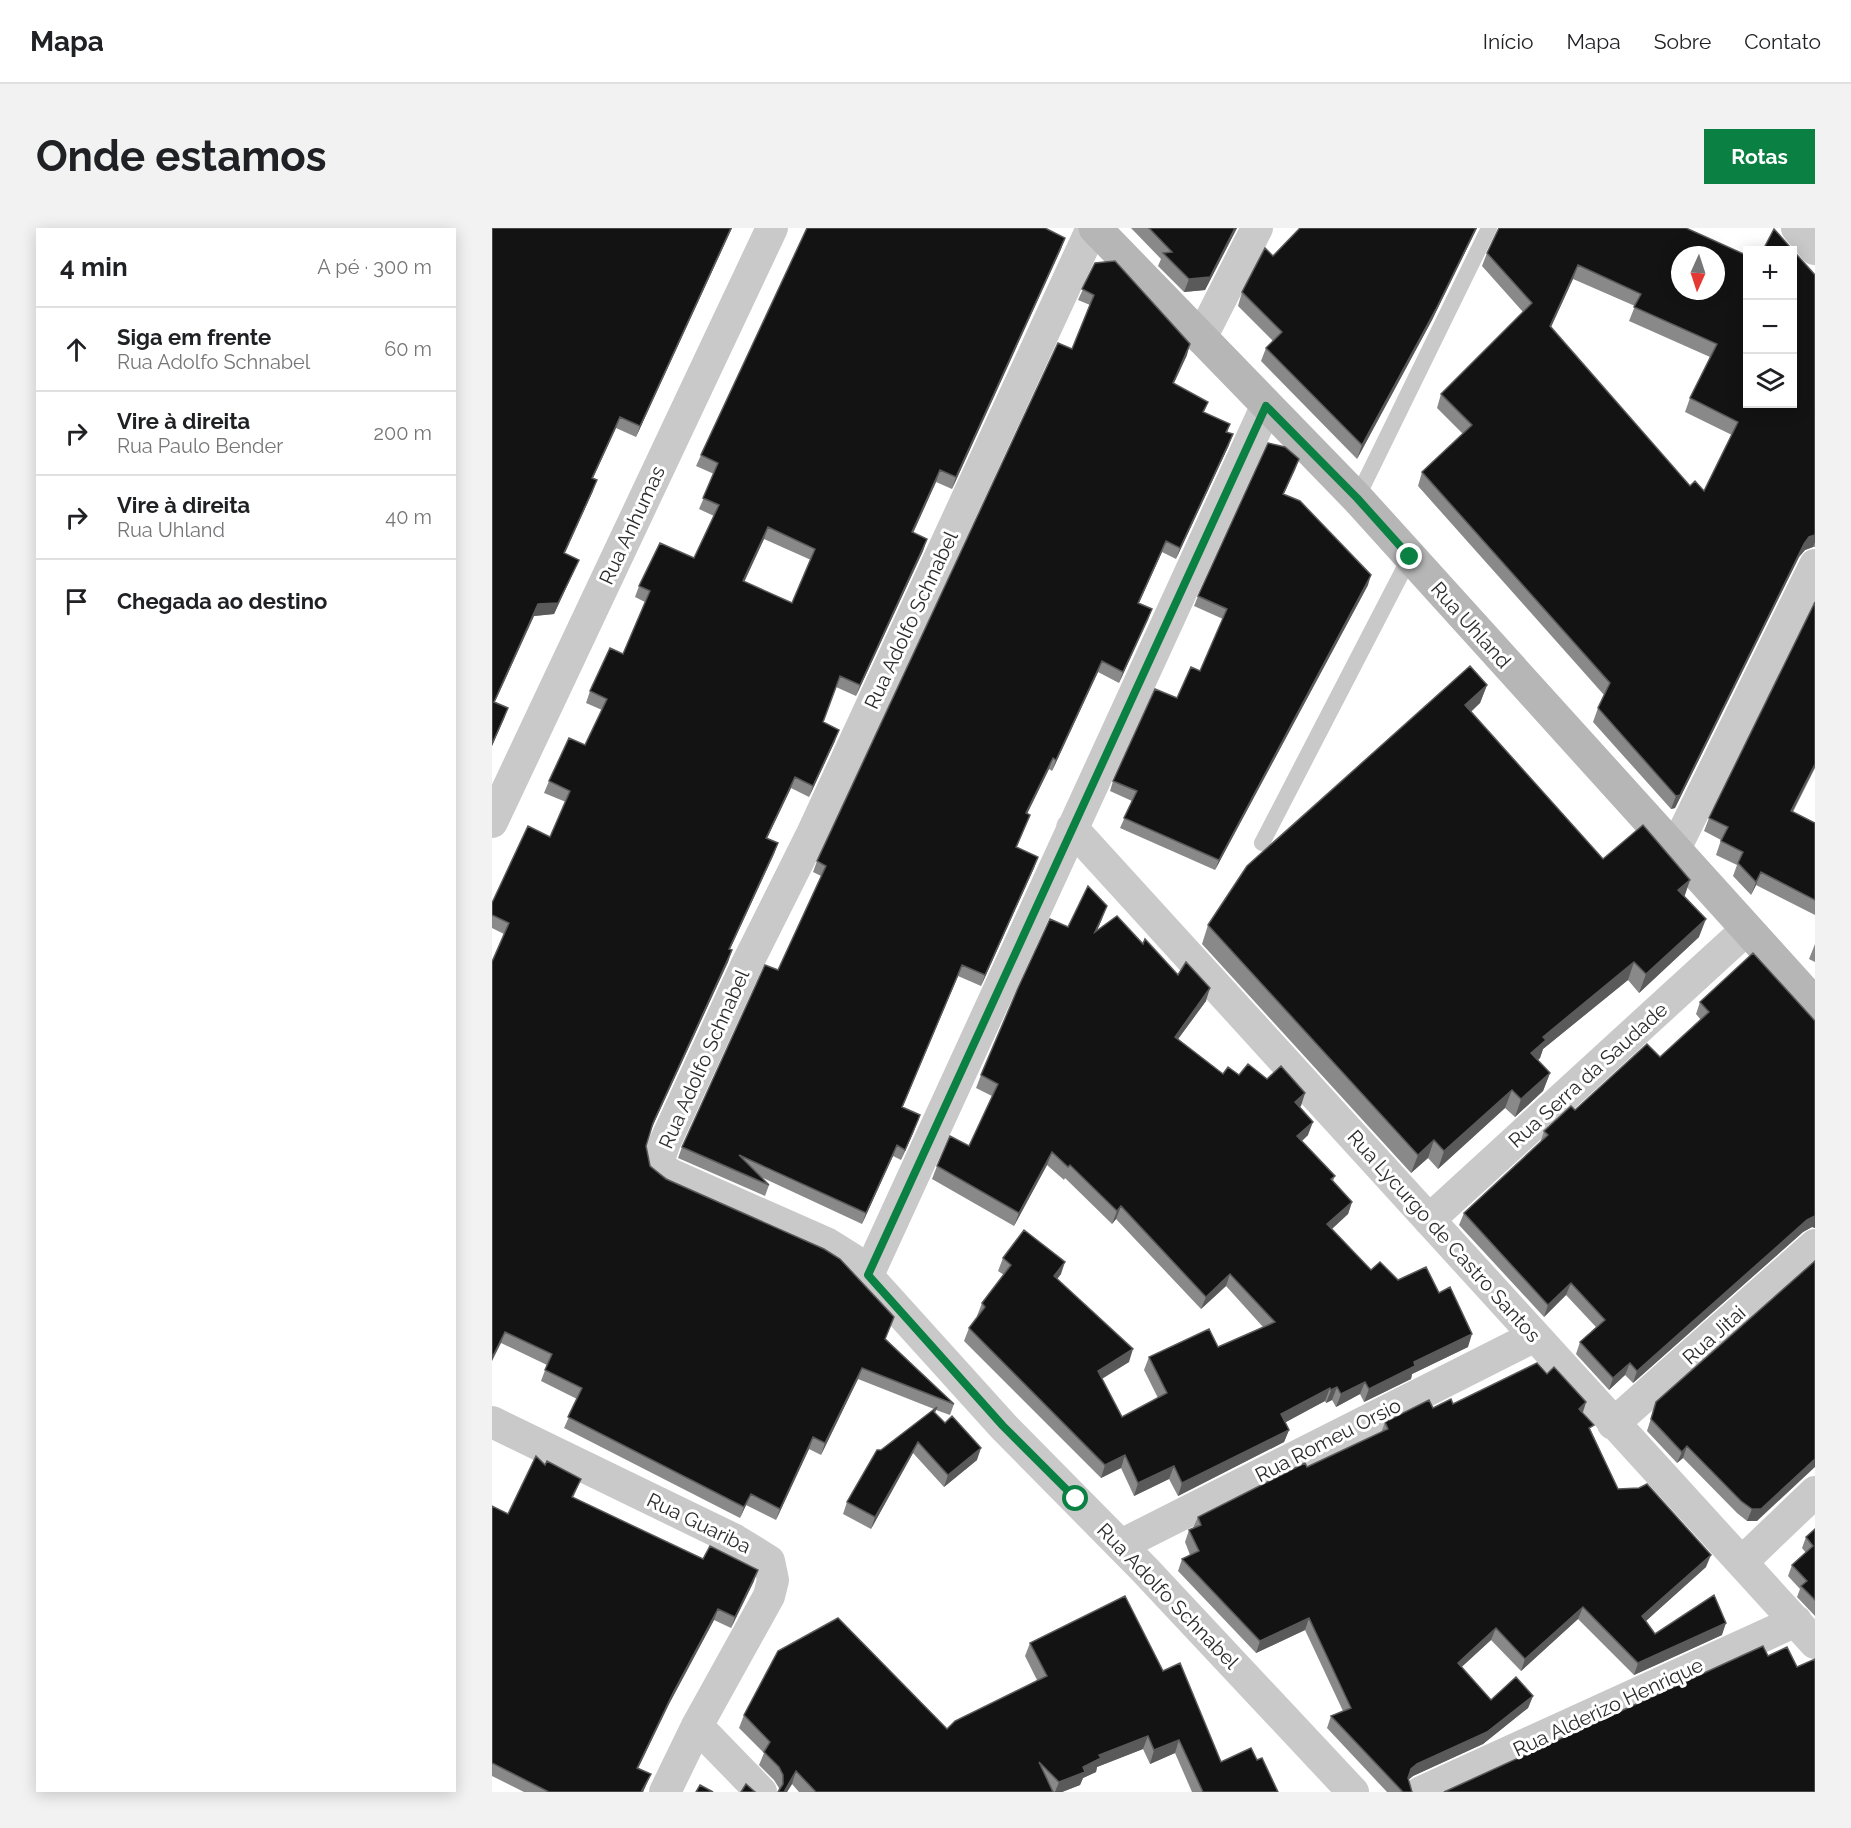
<!DOCTYPE html>
<html lang="pt">
<meta charset="utf-8">
<style>
:root{--surface:#fff;--page:#f2f2f2;--text:#202124;--muted:#757577;--line:#e0e0e0;--accent:#0b8043}
body{margin:0;font-family:Raleway,sans-serif;background:var(--page);color:var(--text)}
.controls{position:absolute;right:18px;top:18px;display:grid;overflow:hidden;border-radius:0px;box-shadow:0 3px 15px #0003}
.controls button{width:54px;height:54px;display:grid;place-items:center;padding:0;border:0;border-bottom:2px solid var(--line);background:var(--surface);color:var(--text);font:30px sans-serif}
.compass{position:absolute;left:1179px;top:18px;width:54px;height:54px;border-radius:50%;background:var(--surface);box-shadow:0 3px 15px #0003;rotate:183deg}
.stop{position:absolute;width:18px;height:18px;margin:-14px;border:4px solid #0b8043;border-radius:50%;background:#fff}
.stop.end{background:#0b8043;border-color:#fff;box-shadow:0 2px 6px #0008}
.list{margin:0;padding:0;list-style:none}
h2{display:flex;justify-content:space-between;align-items:center;height:78px;margin:0;padding:0 24px;font-size:26px}
h2 small{font-size:20px;font-weight:400;color:var(--muted)}
.list li{display:grid;grid-template-columns:39px 1fr auto;gap:18px;align-items:center;box-sizing:border-box;height:84px;padding:0 24px;border-top:2px solid var(--line)}
.list b{display:block;font-size:22px;white-space:nowrap}
.list p{margin:0;font-size:20px;white-space:nowrap;color:var(--muted)}
.list em{font-size:20px;font-style:normal;color:var(--muted)}
.icon{flex:none;width:33px;height:33px;fill:none;stroke:currentColor;stroke-width:2;stroke-linecap:round;stroke-linejoin:round}
.map{position:relative;flex:none;width:1323px;height:1564px;overflow:hidden;border-radius:0px}
header{display:flex;align-items:center;gap:36px;box-sizing:border-box;height:84px;padding:0 30px;background:var(--surface);border-bottom:2px solid var(--line)}
header strong{font-size:28px}
nav{display:flex;gap:33px;margin-inline-start:auto;font-size:21px}
.intro{display:flex;align-items:center;justify-content:space-between;box-sizing:border-box;height:144px;padding:0 36px}
h1{margin:0;font-size:42px}
.button{padding:15px 27px;border-radius:0px;background:var(--accent);color:#fff;font-size:21px;font-weight:700}
main{display:flex;gap:36px;padding:0 36px}
aside{flex:1;background:var(--surface);border-radius:0px;box-shadow:0 3px 15px #0003}
.map>svg:first-child{display:block}
.lines{fill:none;stroke-linecap:round;stroke-linejoin:round}
.lane{stroke:#c9c9c9;stroke-width:16}
.street{stroke:#c9c9c9;stroke-width:32}
.secondary{stroke:#b6b6b6;stroke-width:33}
.wall{fill:#898989;fill-rule:evenodd}
.shaded-wall{fill:#5a5a5a}
.building{fill:#131313;stroke:#5a5a5a;stroke-width:1.5;fill-rule:evenodd}
.route{stroke:#0b8043;stroke-width:8}
.labels{text-anchor:middle;stroke-width:6;stroke-linejoin:round;paint-order:stroke}
.street-label{font-size:20px;fill:#2c2c2c;stroke:#fff}
</style>
<header>
<strong>Mapa</strong>
<nav><a>Início</a><a>Mapa</a><a>Sobre</a><a>Contato</a></nav>
</header>
<div class="intro"><h1>Onde estamos</h1><a class="button">Rotas</a></div>
<main>
<aside>
<h2>4 min<small>A pé · 300 m</small></h2>
<ul class="list">
<li><svg class="icon" aria-label="ahead" viewBox="0 0 24 24"><path d="M12 20V5M6 11l6-6 6 6"/></svg><div><b>Siga em frente</b><p>Rua Adolfo Schnabel</p></div><em>60 m</em></li>
<li><svg class="icon" aria-label="right" viewBox="0 0 24 24"><path d="M7 20v-9h11M14 6l5 5-5 5"/></svg><div><b>Vire à direita</b><p>Rua Paulo Bender</p></div><em>200 m</em></li>
<li><svg class="icon" aria-label="right" viewBox="0 0 24 24"><path d="M7 20v-9h11M14 6l5 5-5 5"/></svg><div><b>Vire à direita</b><p>Rua Uhland</p></div><em>40 m</em></li>
<li><svg class="icon" aria-label="arrive" viewBox="0 0 24 24"><path d="M6 21V4h12l-3 4 3 4H6"/></svg><div><b>Chegada ao destino</b></div></li>
</ul>
</aside>
<div class="map">
<svg width="1323" height="1564" viewBox="0 0 1323 1564">
<rect width="100%" height="100%" fill="#fff"/>
<g class="lines">
<path class="lane" d="M865,270L997,0
M770,615L918,329"/>
<path class="street" d="M600,0L320,606L254,738L173,914L168,928L169,940L180,947L336,1016L360,1031L511,1198L652,1341L861,1564
M1305,0L1323,21
M709,110L765,0
M0,594L280,0
M580,600L1323,1415
M1182,623L1323,337
M937,992L1254,702
M376,1047L774,179
M0,1194L243,1312L277,1333L281,1352L277,1368L205,1498L173,1564
M1121,1196L1323,1017
M629,1317L1043,1108
M1251,1333L1323,1264
M205,1498L269,1564
M929,1564L1304,1393"/>
<path class="secondary" d="M603,0L865,270L1323,776"/>
</g>
<path class="wall" d="M0,0H240L144,209L124,200L101,250V263L72,325L87,332L82,343L62,386L42,388L3,474L16,480L0,518Z
M639,0H745L713,62L692,64L666,38L669,31Z
M808,0H985L940,92L865,231L769,133L774,120L781,113L746,78L750,64L781,28Z
M1006,0H1194L1256,176L1323,47V319H1321L1313,322L1307,329L1183,580L1179,581L1101,494L1106,480L1112,467L926,258L930,244L971,206L945,180L949,166L1031,84L990,38L995,25L1006,2ZM1081,51L1143,78L1137,93L1218,129L1198,170L1193,184L1240,207L1212,263L1198,258L1059,99Z
M573,10L569,21L460,261L444,254L421,305L435,311L431,323L364,468L344,459L331,494L343,513L317,569L299,560L275,610L286,615L282,626L238,721L240,722L236,734L159,901L154,918L158,938L394,1111L462,1176L458,1187L444,1182L443,1185L485,1232L452,1259L421,1225L379,1301L351,1286L355,1274L389,1222L442,1181L366,1151L329,1227L317,1221L284,1292L254,1277L248,1290L72,1200L85,1171L49,1153L55,1137L9,1115L12,706L0,700V675L58,609L74,574L52,565L57,553L93,517L110,482L94,475L98,463L131,426L153,374L143,369L147,358L202,330L222,288L207,281L222,246L204,238L209,227ZM272,311L319,332L300,375L252,354Z
M603,35L695,127L681,156L716,174L712,184L738,196L735,205L737,217L684,331L670,324L647,375L660,381L627,455L606,444L560,543L557,541L535,586L538,587L525,619L546,629L542,640L489,758L466,748L410,879L422,903L409,932L401,928L370,996L269,949L277,957L273,968L186,930L190,919L286,742L329,648L321,644L325,633L580,121L598,77L586,72Z
M807,231L792,266L876,357L723,642L628,600L640,573L618,563L621,553L708,443L731,391L702,378L706,368Z
M1323,374V540L1301,584L1323,595V687L1264,657L1259,667L1241,648L1245,637L1224,627L1229,612L1212,603L1217,590Z
M995,457L988,475L979,484L1111,631L1192,669L1207,709L1147,765L1136,752L1051,821L1048,830L1046,832L1058,845L1051,863L1023,889L1013,880L946,941L936,930L919,945L710,716L716,697Z
M610,691L605,703L651,716L686,747L714,773L686,811L731,846L775,851L813,865L808,879L816,907L810,913L843,948L841,953L860,974L856,986L840,1001L879,1042L906,1052L947,1065L976,1119L920,1146L919,1151L872,1174L868,1166L844,1179L840,1172L834,1175L833,1173L793,1194L797,1202L792,1214L686,1268L677,1251L642,1268L629,1240L609,1250L472,1113L477,1100L486,1089L485,1088L490,1075L512,1047L506,1043L511,1030L569,1046L565,1051L637,1134L610,1151L630,1189L666,1170L652,1142L657,1129L726,1119L771,1099L734,1058L709,1081L624,991L620,996L573,950L572,952L555,937L522,998L440,951L445,938L477,918L500,868L484,860L489,847L576,699Z
M1323,716V734L1317,731Z
M1208,774L1323,793V1000L1320,999L1311,1004L1141,1155L1133,1147L1117,1162L1084,1126L1088,1114L1104,1099L1074,1067L1052,1089L967,997L972,985L1048,915L1052,903L1083,882L1168,829L1209,792L1204,786Z
M1323,1033L1265,1293H1255L1245,1285L1191,1230L1185,1235L1155,1203L1164,1174Z
M1055,1146L1094,1174L1091,1185L1126,1261L1214,1339L1154,1393L1163,1406L1230,1407L1142,1447L1086,1391L1029,1443L999,1412L969,1439L999,1472L1041,1468L1036,1480L991,1516L921,1548L916,1552L920,1564H895L835,1500L839,1488L851,1483L813,1402L764,1425L686,1343L690,1331L698,1327L693,1314L697,1302L701,1300L706,1289L889,1205L893,1194L941,1180L961,1176Z
M53,1237L89,1251L81,1270L211,1331L262,1353L239,1400L222,1392L177,1476L146,1540L159,1546L151,1564H32L0,1548V1278L16,1286Z
M1323,1301V1388L1305,1369L1308,1361L1296,1348L1300,1337L1314,1325L1310,1320L1314,1309Z
M538,1415L671,1443L729,1534L765,1532L786,1564H700L683,1525L658,1536L651,1521L605,1539L604,1544L591,1550L588,1557L570,1564H307L300,1556L295,1564H286L287,1560L282,1552L267,1537L272,1525L247,1500L252,1487L455,1501L545,1452L533,1428Z"/>
<path class="shaded-wall" d="M239,0H240L144,209L148,198Z
M743,0H745L713,62L692,64L697,51Z
M984,0H985L940,92L865,231L870,217Z
M573,10L569,21L460,261L464,249Z
M1086,37L1081,51L1053,112L1058,98Z
M698,116L695,127L677,166L681,155Z
M128,189L124,200L96,261L100,250Z
M741,206L737,217L684,331L688,320Z
M807,231L803,242L787,276L791,266Z
M448,242L444,254L416,316L420,304Z
M105,252L101,263L68,336L72,325Z
M276,299L272,311L247,365L251,353Z
M1323,307V314L1321,319L1313,322L1307,329L1183,580L1179,581L1184,568L1312,316L1317,309Z
M435,311L431,323L364,468L368,457Z
M674,313L670,324L642,386L646,375Z
M87,332L82,343L62,386L42,388L0,480L46,376Z
M879,347L876,357L723,642L727,632Z
M660,381L656,392L627,455L631,444Z
M610,433L606,444L560,543L564,532Z
M995,457L988,475L966,495L973,477Z
M16,480L12,491L0,518V516Z
M347,502L343,513L317,569L321,558Z
M561,530L557,541L530,596L534,585Z
M1323,536V539L1294,596L1299,583Z
M303,549L299,560L270,621L274,610Z
M286,615L282,626L233,732L237,721Z
M546,629L542,640L489,758L493,747Z
M1269,644L1264,657L1259,667L1264,654Z
M1198,652L1192,670L1186,662Z
M615,678L610,691L598,717L603,704Z
M1214,691L1207,709L1147,765L1154,746Z
M240,722L236,734L157,906L161,895Z
M1142,734L1136,752L1051,821L1048,830L1033,843L1039,825L1051,809Z
M470,737L466,748L406,890L410,879Z
M718,760L714,773L678,822L683,809Z
M1058,845L1051,863L1023,889L1029,871Z
M1020,862L1013,880L946,941L952,923Z
M813,865L809,878L799,887L803,874Z
M426,892L422,903L409,932L413,922Z
M821,894L816,907L801,921L805,908Z
M942,912L936,930L919,945L926,927Z
M405,917L401,928L370,996L374,985Z
M560,924L555,937L522,998L527,985Z
M860,974L856,986L831,1009L835,996Z
M629,978L624,991L620,996L625,983Z
M1323,988V1000L1320,999L1311,1004L1141,1155L1145,1143L1315,992Z
M573,1034L569,1046L557,1061L562,1048Z
M738,1046L734,1058L709,1081L714,1069Z
M1079,1055L1074,1067L1052,1089L1056,1077Z
M13,1104L9,1115L0,1133V1130Z
M980,1106L976,1119L920,1146L919,1151L872,1174L877,1161L922,1134Z
M641,1121L637,1134L601,1156L606,1143Z
M1138,1135L1133,1147L1117,1162L1121,1150Z
M370,1140L366,1151L329,1227L333,1215Z
M873,1154L868,1166L844,1179L849,1166Z
M845,1159L840,1172L834,1175L839,1162Z
M838,1160L833,1173L785,1199L789,1186Z
M1094,1174L1090,1186L1087,1181Z
M797,1202L792,1214L686,1268L690,1255Z
M321,1209L317,1221L284,1292L288,1281Z
M426,1214L421,1225L379,1301L383,1289Z
M1195,1218L1191,1230L1185,1235L1190,1224Z
M489,1220L485,1232L452,1259L456,1247Z
M633,1227L629,1240L609,1250L613,1237Z
M1323,1231V1239L1265,1293H1255L1260,1281Z
M682,1238L677,1251L642,1268L646,1255Z
M259,1266L254,1277L248,1290L252,1279Z
M1219,1327L1214,1339L1146,1400L1150,1388Z
M266,1342L262,1353L239,1400L243,1389Z
M1091,1379L1086,1391L1029,1443L1033,1431Z
M226,1381L222,1392L177,1476L141,1551L145,1540L181,1465Z
M817,1390L813,1402L764,1425L768,1413Z
M1234,1395L1230,1407L1142,1447L1146,1435Z
M1004,1400L999,1412L961,1447L966,1435Z
M1041,1468L1036,1480L991,1516L921,1548L915,1553L919,1541L925,1536Z
M656,1508L651,1521L605,1539L604,1544L591,1550L588,1557L570,1564H563L567,1554L591,1539L607,1527Z
M687,1512L683,1525L658,1536L662,1522Z
M304,1543L300,1556L295,1564H292Z
M159,1546L151,1564H149Z"/>
<path class="building" d="M0,0H239L148,198L128,189L100,250L105,252L72,325L87,332L66,375L46,376L2,474L16,480L0,516Z
M315,0H553L573,10L464,249L448,242L420,304L435,311L368,457L348,448L331,494L347,502L321,558L303,549L274,610L286,615L237,721L240,722L161,895L154,918L158,938L174,951L332,1021L348,1031L402,1089L393,1111L462,1176L370,1140L333,1215L321,1209L288,1281L259,1266L252,1279L76,1189L90,1160L53,1142L60,1126L13,1104L0,1130V734L17,695L0,687V675L36,598L58,609L78,563L57,553L77,510L93,517L115,471L98,463L118,420L131,426L158,363L147,358L168,315L202,330L227,277L211,270L226,235L209,227ZM276,299L323,321L300,375L251,353Z
M657,0H743L718,49L697,51L671,25L680,24Z
M808,0H984L945,79L870,217L774,120L790,104L750,64L773,20L781,28Z
M1007,0H1194L1256,28V176H1300V22H1271L1282,1L1323,47V307L1317,309L1312,316L1188,567L1184,568L1106,480L1118,455L930,244L980,197L949,166L1040,75L995,25ZM1188,27H1224V63H1188ZM1086,37L1149,66L1142,79L1225,116L1198,170L1246,194L1212,263L1203,253L1198,258L1058,98Z
M623,33L698,116L681,155L716,174L711,184L738,196L734,204L741,206L688,320L674,313L646,375L660,381L631,444L610,433L564,532L561,530L534,585L538,587L524,619L546,629L493,747L470,737L410,879L428,887L426,892L413,922L405,917L374,985L247,927L277,957L190,919L273,737L286,742L334,638L325,633L566,115L580,121L602,67L590,61L603,35Z
M776,215L793,219L807,231L791,266L808,273L879,347L727,632L632,590L645,563L621,553L663,461L685,470L699,439L708,443L735,381L706,368Z
M1323,374V536L1299,583L1323,595V672L1269,644L1264,654L1246,635L1251,624L1229,613L1236,599L1217,590Z
M978,438L995,457L973,477L1111,631L1151,597L1198,652L1186,662L1214,691L1154,746L1142,734L1051,809L1054,812L1039,825L1058,845L1029,871L1020,862L952,923L942,912L926,927L716,697L755,638Z
M596,658L615,678L603,704L625,688L651,716L653,711L686,747L694,734L718,760L683,809L731,846L736,839L747,847L756,836L775,851L789,838L813,865L803,874L821,894L805,908L843,948L839,951L860,974L835,996L879,1042L888,1034L906,1052L934,1039L947,1065L958,1059L980,1106L922,1134L923,1138L877,1161L873,1154L849,1166L845,1159L839,1162L838,1160L789,1186L797,1202L690,1255L682,1238L646,1255L633,1227L613,1237L477,1100L493,1079L490,1075L519,1037L511,1030L532,1002L573,1034L562,1048L641,1121L606,1143L630,1189L675,1165L657,1129L717,1101L726,1119L783,1094L738,1046L714,1069L629,978L625,983L578,937L576,939L560,924L527,985L445,938L458,908L477,918L506,856L489,847L526,760L558,691L576,699Z
M1261,725L1323,793V988L1315,992L1145,1143L1138,1135L1121,1150L1088,1114L1113,1092L1079,1055L1056,1077L972,985L1056,907L1052,903L1079,878L1083,882L1155,816L1168,829L1217,784L1208,774Z
M1323,1033V1231L1269,1281H1260L1249,1273L1195,1218L1190,1224L1159,1191L1164,1174Z
M1045,1135L1055,1146L1062,1139L1094,1174L1087,1181L1102,1197L1097,1200L1126,1261L1147,1260L1155,1256L1219,1327L1150,1388L1163,1406L1222,1367L1234,1395L1146,1435L1091,1379L1033,1431L1004,1400L966,1435L999,1472L1024,1449L1041,1468L995,1504L925,1536L919,1541L916,1550L920,1564H911L839,1488L859,1480L817,1390L768,1413L690,1331L707,1323L697,1302L709,1297L706,1289L813,1235L815,1239L896,1201L893,1194L937,1172L941,1180L959,1171L961,1176Z
M445,1179L442,1184L453,1195L460,1188L489,1220L456,1247L426,1214L383,1289L355,1274L385,1222H389Z
M44,1228L53,1237L55,1233L89,1251L80,1269L211,1331L218,1318L266,1342L243,1389L226,1381L181,1465L145,1540L159,1546L149,1564H57L0,1535V1278L16,1286Z
M1323,1301V1372L1309,1358L1315,1353L1300,1337L1321,1318L1314,1309Z
M633,1368L671,1443L688,1435L729,1534L759,1520L765,1532L770,1530L786,1564H711L687,1512L662,1522L656,1508L607,1527L609,1530L591,1539L593,1544L567,1554L547,1534L561,1564H324L304,1543L292,1564H286L291,1556V1547L287,1539L272,1524L278,1514L252,1487L286,1423L346,1390L455,1501L463,1493L555,1448L538,1415Z
M1271,1418L1276,1428L1295,1419L1305,1439L1323,1431V1564H952Z
M254,1556L263,1564H249Z
M208,1557L221,1564H204Z"/>
<g class="lines">
<path class="route" d="M584,1271L511,1198L376,1047L774,178L865,270L918,329"/>
</g>
<g class="labels">
<g class="street-label">
<text transform="translate(140 297) rotate(-65)" y="7">Rua Anhumas</text>
<text transform="translate(419 392) rotate(-65)" y="7">Rua Adolfo Schnabel</text>
<text transform="translate(979 397) rotate(48)" y="7">Rua Uhland</text>
<text transform="translate(212 831) rotate(-66)" y="7">Rua Adolfo Schnabel</text>
<text transform="translate(1096 847) rotate(-42)" y="7">Rua Serra da Saudade</text>
<text transform="translate(952 1008) rotate(48)" y="7">Rua Lycurgo de Castro Santos</text>
<text transform="translate(1222 1107) rotate(-42)" y="7">Rua Jitai</text>
<text transform="translate(836 1212) rotate(-27)" y="7">Rua Romeu Orsio</text>
<text transform="translate(207 1295) rotate(26)" y="7">Rua Guariba</text>
<text transform="translate(676 1368) rotate(46)" y="7">Rua Adolfo Schnabel</text>
<text transform="translate(1116 1479) rotate(-25)" y="7">Rua Alderizo Henrique</text>
</g>
</g>
</svg>
<div class="controls">
<button>+</button>
<button>−</button>
<button><svg class="icon" aria-label="layers" viewBox="0 0 24 24"><path d="M12 4l9 5-9 5-9-5zM3 14l9 5 9-5"/></svg></button>
</div>
<svg class="compass" viewBox="-18 -18 36 36"><path d="M0-13l5 13h-10z" fill="#e53935"/><path d="M0 13l5-13h-10z" fill="#757577"/></svg>
<div class="stop" style="left:584px;top:1271px"></div>
<div class="stop end" style="left:918px;top:329px"></div>
</div>
</main>
